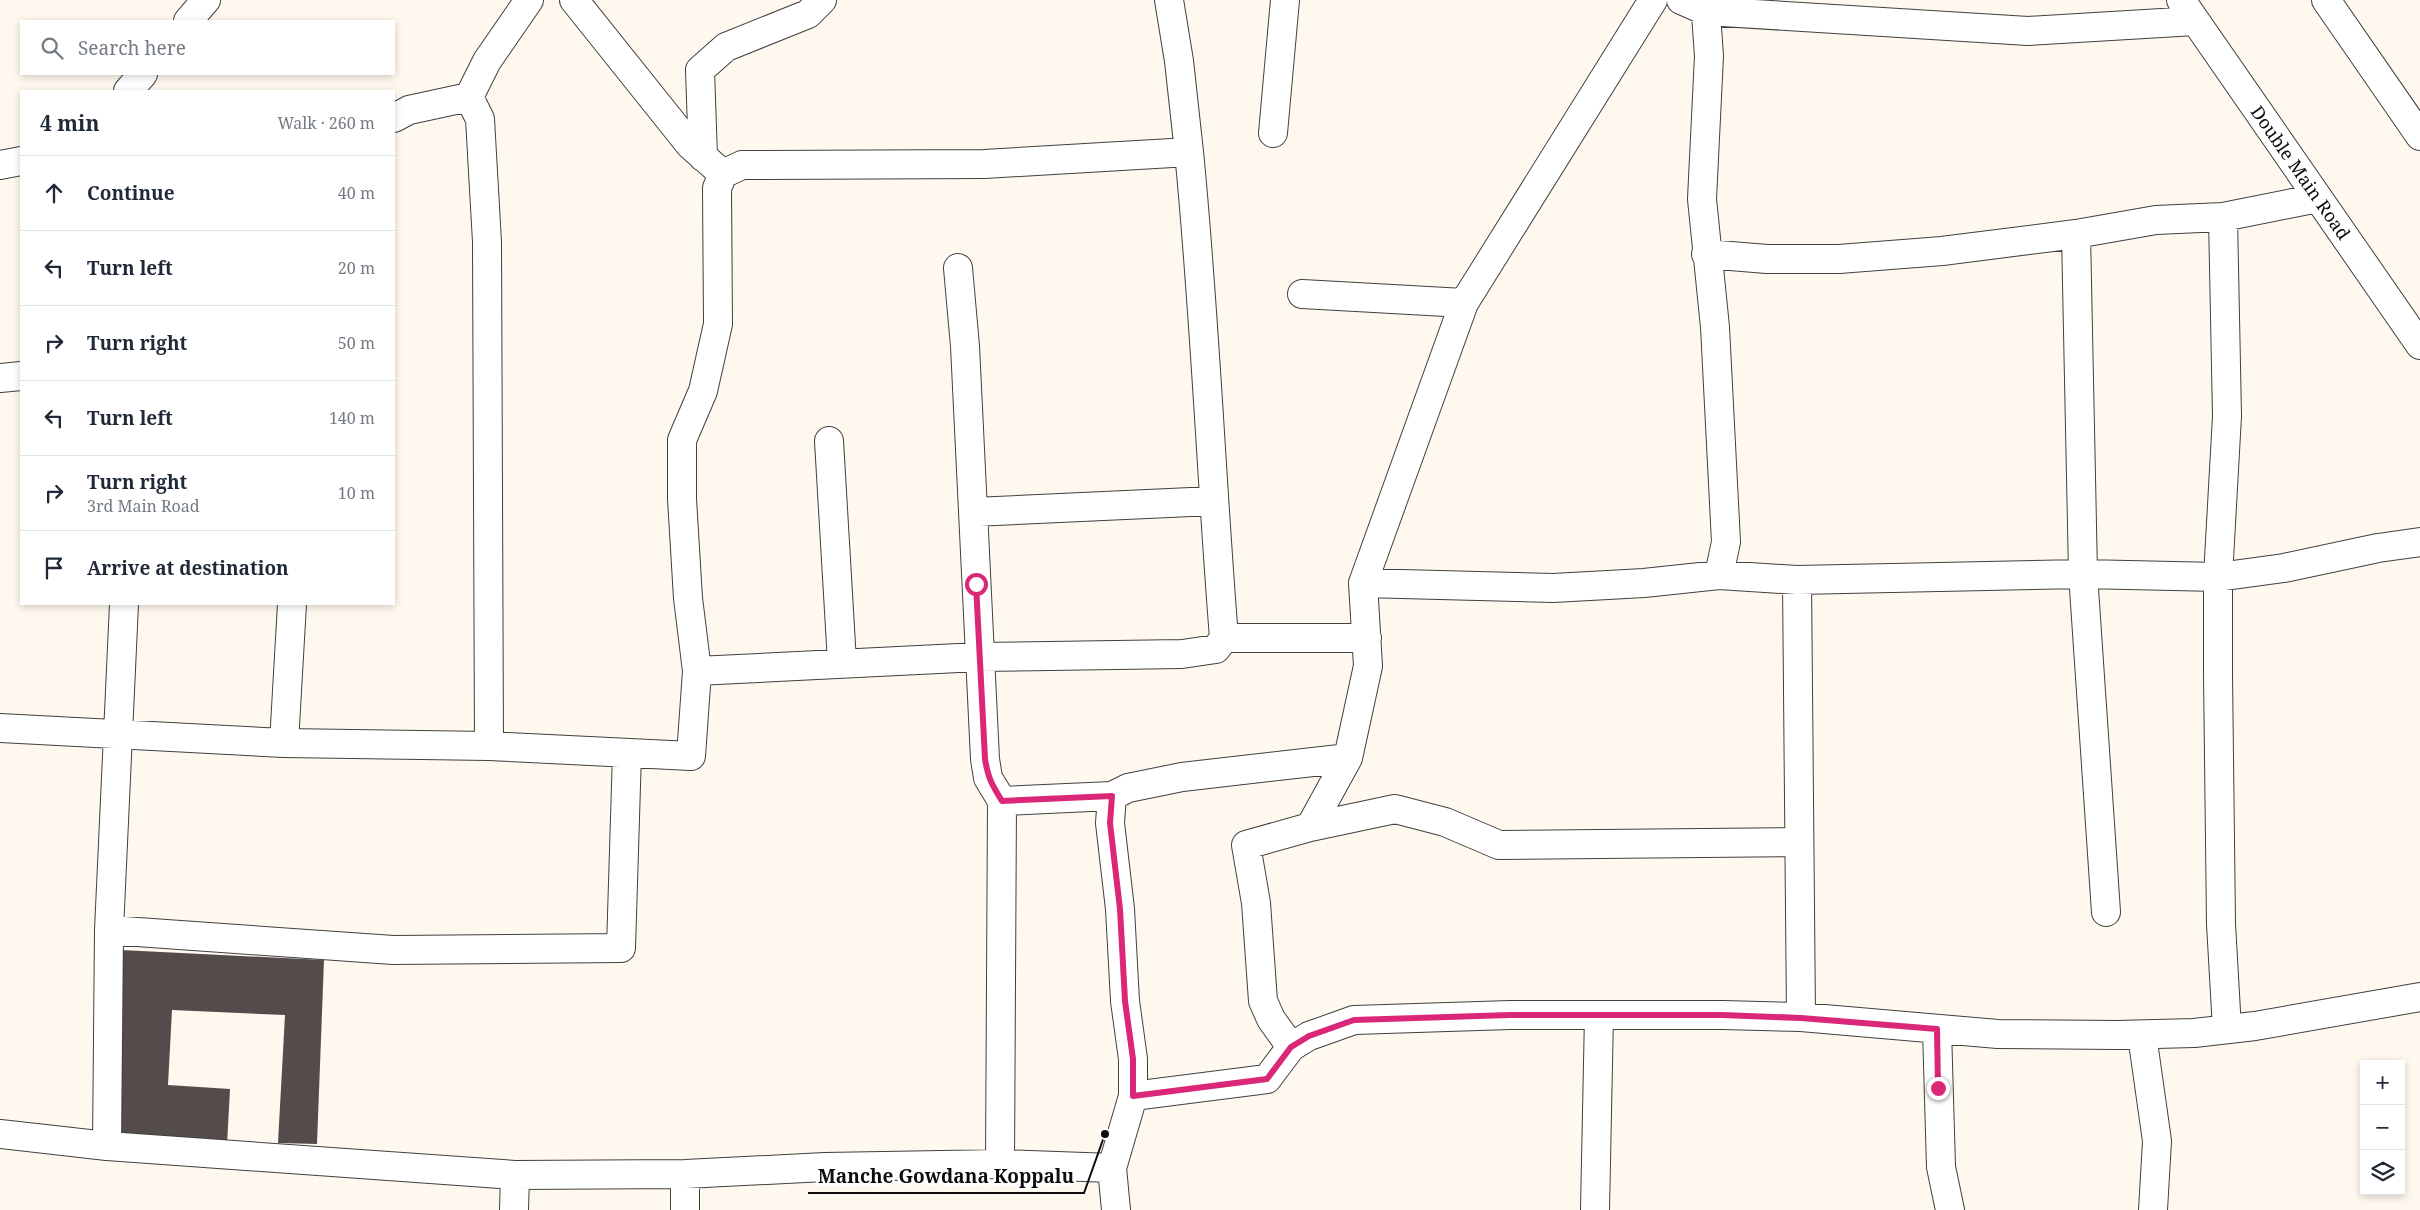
<!DOCTYPE html>
<meta charset="utf-8">
<style>
:root{--surface:#fff;--page:#f2f2f3;--text:#1f2937;--muted:#747a83;--line:#e0e1e3}
body{margin:0;font-family:"Noto Serif",serif;background:var(--page);color:var(--text)}
.controls{position:absolute;right:15px;bottom:15px;display:grid;overflow:hidden;border-radius:0px;box-shadow:0 2px 8px #0003}
.controls button{width:45px;height:45px;display:grid;place-items:center;padding:0;border:0;border-bottom:1px solid var(--line);background:var(--surface);color:var(--text);font:25px sans-serif}
.stop{position:absolute;width:15px;height:15px;margin:-11px;border:4px solid #db2777;border-radius:50%;background:#fff}
.stop.end{background:#db2777;border-color:#fff;box-shadow:0 1px 5px #0008}
.list{margin:0;padding:0;list-style:none}
h2{display:flex;justify-content:space-between;align-items:center;height:65px;margin:0;padding:0 20px;font-size:21px}
h2 small{font-size:16px;font-weight:400;color:var(--muted)}
.list li{display:grid;grid-template-columns:32px 1fr auto;gap:15px;align-items:center;box-sizing:border-box;height:75px;padding:0 20px;border-top:1px solid var(--line)}
.list b{display:block;font-size:19px;white-space:nowrap}
.list p{margin:0;font-size:16px;white-space:nowrap;color:var(--muted)}
.list em{font-size:16px;font-style:normal;color:var(--muted)}
.icon{flex:none;width:28px;height:28px;fill:none;stroke:currentColor;stroke-width:2;stroke-linecap:round;stroke-linejoin:round}
.map{position:relative;flex:none;width:2420px;height:1210px;overflow:hidden}
.search{position:absolute;background:var(--surface);box-shadow:0 2px 8px #0003;left:20px;top:20px;width:375px;height:55px;display:flex;align-items:center;gap:12px;box-sizing:border-box;padding:0 18px;border-radius:0px;color:var(--muted);font-size:19px}
.panel{position:absolute;background:var(--surface);box-shadow:0 2px 8px #0003;left:20px;top:90px;width:375px;height:515px;border-radius:0px}
.map>svg:first-child{display:block}
.building{fill:#544c4a}
.lines{fill:none;stroke-linecap:round;stroke-linejoin:round}
.minor-casing{stroke:#404040;stroke-width:30}
.minor{stroke:#fff;stroke-width:28}
.route{stroke:#db2777;stroke-width:6}
.labels{text-anchor:middle;stroke-width:5;stroke-linejoin:round;paint-order:stroke}
.street-label{font-size:18px;fill:#0d0d0d;stroke:#fff}
.leader{fill:none;stroke:#0d0d0d;stroke-width:2}
.callout-dot{fill:#0d0d0d;stroke:#fff;stroke-width:2}
.callout-label{font-size:19px;text-anchor:middle;font-weight:bold;fill:#0d0d0d;stroke:#fff;stroke-width:5;stroke-linejoin:round;paint-order:stroke}
</style>
<div class="map">
<svg width="2420" height="1210" viewBox="0 0 2420 1210">
<rect width="100%" height="100%" fill="#fef8ee"/>
<path class="building" d="M121,950L324,960L317,1144L278,1143L285,1015L172,1010L168,1085L230,1089L227,1145L114,1135Z"/>
<g class="lines">
<g class="minor-casing">
<path id="minor" d="M574,0L690,145L723,174L742,165L984,164L1189,152L1179,61L1169,0
M1681,0L1706,11L2028,31L2195,21
M1705,0L1709,56L1702,199L1715,327L1726,542L1719,575
M2181,0L2420,345
M2326,0L2420,136
M188,21L206,0
M128,91L143,74
M469,97L480,119L487,242L489,746
M394,118L409,110L469,97L487,61L529,0
M1273,133L1285,0
M703,157L700,70L726,47L808,14L822,0
M0,165L21,161
M2223,217L2227,416L2218,577V674L2221,924L2227,1029
M2076,234L2083,574L2106,912
M1706,254L1767,259H1839L1942,251L2076,234L2156,220L2223,217L2318,198
M958,268L965,346L985,759L988,778L1002,801L1000,1164
M1302,294L1464,303
M0,378L21,376
M829,441L842,662
M974,512L1213,501
M1797,580L1801,1017
M1363,583L1553,588L1644,583L1719,575L1797,580L2083,574L2218,577L2284,568L2378,548L2420,542
M1224,638H1367
M697,671L979,657L1182,654L1216,649L1224,638C1211,476 1205,314 1189,152
M0,728L284,743L489,746L691,756L697,671L688,598L682,499V440L703,391L718,324L717,188L723,174
M284,743L292,604
M1002,801L1112,796
M1310,827L1395,809L1445,822L1499,845L1799,842
M109,930L393,950L621,948L627,753
M1937,1029L1941,1167L1950,1210
M2142,1035L2157,1141L2153,1210
M1291,1047L1271,1019L1263,1001L1256,903L1246,845L1310,827L1348,758
M1133,1096L1267,1079L1291,1047L1309,1036L1354,1020L1510,1015H1722L1801,1017L1998,1034L2117,1035L2194,1033L2255,1026L2420,997
M0,1134L107,1146L515,1175L685,1174L825,1167L1000,1164L1112,1168
M107,1146L109,930L124,604
M514,1210L515,1175
M685,1210V1174
M1116,1210L1112,1168L1133,1096V1059L1125,1001L1120,909L1110,823L1112,796L1128,788L1182,777L1348,758L1368,666L1363,583L1464,303L1653,0
M1595,1210L1599,1015"/>
</g>
<use href="#minor" class="minor"/>
</g>
<g class="lines">
<path class="route" d="M976,584L985,759C988,778 992,785 1002,801L1112,796L1110,823L1120,909L1125,1001L1133,1059V1096L1267,1079L1291,1047L1309,1036L1354,1020L1510,1015H1722L1801,1018L1937,1029L1938,1088"/>
</g>
<g class="labels">
<g class="street-label">
<text transform="translate(2300 173) rotate(55)" y="6">Double Main Road</text>
</g>
</g>
<path class="leader" d="M1105 1134L1084 1193H808"/>
<circle class="callout-dot" cx="1105" cy="1134" r="5"/>
<g class="callout-label">
<text x="946" y="1183">Manche Gowdana Koppalu</text>
</g>
</svg>
<div class="controls">
<button>+</button>
<button>−</button>
<button><svg class="icon" aria-label="layers" viewBox="0 0 24 24"><path d="M12 4l9 5-9 5-9-5zM3 14l9 5 9-5"/></svg></button>
</div>
<div class="stop" style="left:976px;top:584px"></div>
<div class="stop end" style="left:1938px;top:1088px"></div>
<div class="search"><svg class="icon" aria-label="search" viewBox="0 0 24 24"><circle cx="10" cy="10" r="6"/><path d="M15 15l6 6"/></svg>Search here</div>
<section class="panel">
<h2>4 min<small>Walk · 260 m</small></h2>
<ul class="list">
<li><svg class="icon" aria-label="ahead" viewBox="0 0 24 24"><path d="M12 20V5M6 11l6-6 6 6"/></svg><div><b>Continue</b></div><em>40 m</em></li>
<li><svg class="icon" aria-label="left" viewBox="0 0 24 24"><path d="M17 20v-9H6M10 6l-5 5 5 5"/></svg><div><b>Turn left</b></div><em>20 m</em></li>
<li><svg class="icon" aria-label="right" viewBox="0 0 24 24"><path d="M7 20v-9h11M14 6l5 5-5 5"/></svg><div><b>Turn right</b></div><em>50 m</em></li>
<li><svg class="icon" aria-label="left" viewBox="0 0 24 24"><path d="M17 20v-9H6M10 6l-5 5 5 5"/></svg><div><b>Turn left</b></div><em>140 m</em></li>
<li><svg class="icon" aria-label="right" viewBox="0 0 24 24"><path d="M7 20v-9h11M14 6l5 5-5 5"/></svg><div><b>Turn right</b><p>3rd Main Road</p></div><em>10 m</em></li>
<li><svg class="icon" aria-label="arrive" viewBox="0 0 24 24"><path d="M6 21V4h12l-3 4 3 4H6"/></svg><div><b>Arrive at destination</b></div></li>
</ul>
</section>
</div>
